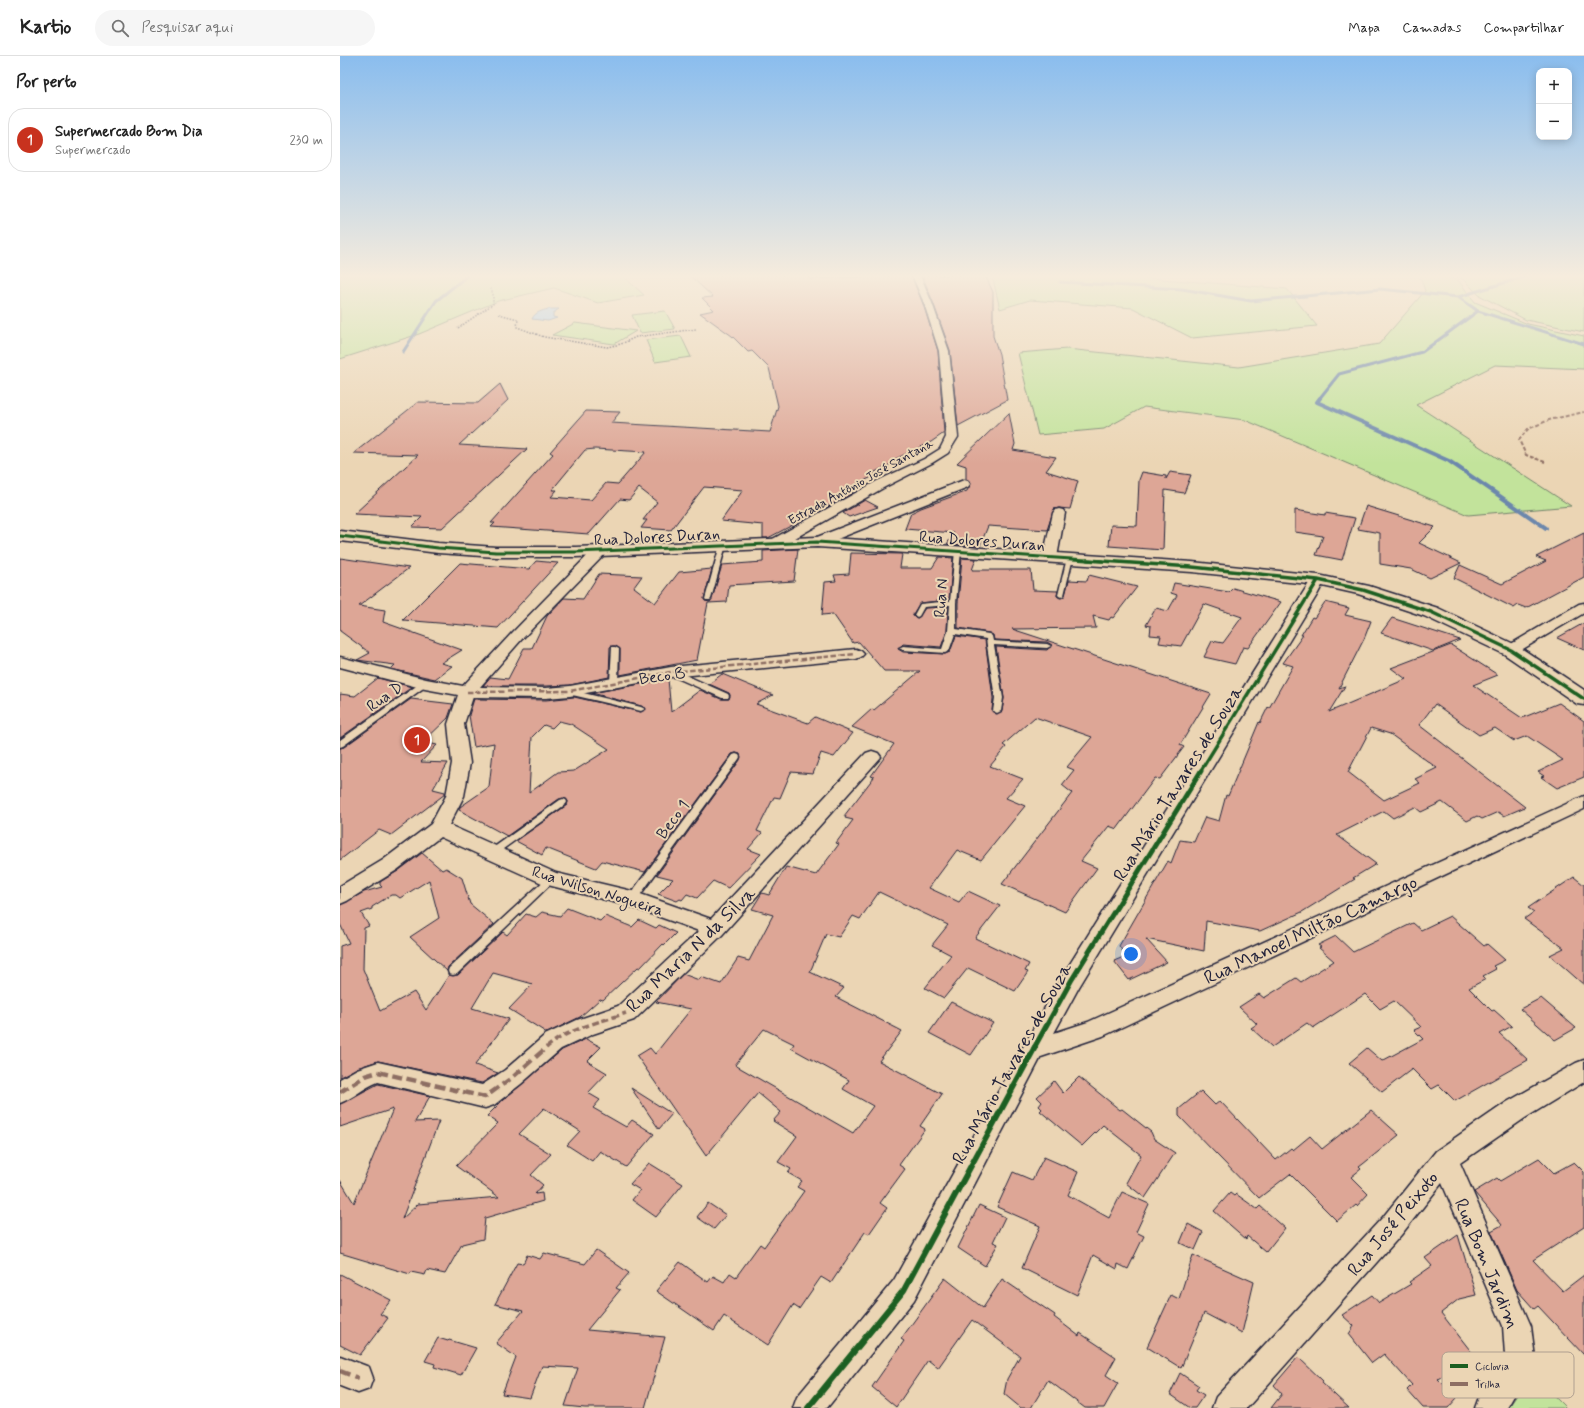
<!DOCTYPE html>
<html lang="pt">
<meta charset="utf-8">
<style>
:root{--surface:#fff;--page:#f6f6f6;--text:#222;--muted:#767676;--line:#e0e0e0;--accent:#c8321e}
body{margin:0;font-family:Mynerve,sans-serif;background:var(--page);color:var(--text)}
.controls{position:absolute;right:12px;top:12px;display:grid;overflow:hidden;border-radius:8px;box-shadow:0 2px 10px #0003}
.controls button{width:36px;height:36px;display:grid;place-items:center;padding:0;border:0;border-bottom:1px solid var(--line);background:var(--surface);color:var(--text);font:20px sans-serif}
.you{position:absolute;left:791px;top:898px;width:14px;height:14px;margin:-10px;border:3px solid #fff;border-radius:50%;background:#1a73e8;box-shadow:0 0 0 6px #1a73e833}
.badge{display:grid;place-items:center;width:26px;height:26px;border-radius:50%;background:var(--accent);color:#fff;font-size:13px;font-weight:700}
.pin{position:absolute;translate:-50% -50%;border:2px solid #fff;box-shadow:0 1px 4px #0006}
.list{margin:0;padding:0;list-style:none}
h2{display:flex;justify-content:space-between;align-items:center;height:52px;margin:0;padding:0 16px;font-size:17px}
h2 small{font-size:13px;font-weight:400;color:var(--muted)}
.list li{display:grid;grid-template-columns:26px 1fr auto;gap:12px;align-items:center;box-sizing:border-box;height:64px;margin:0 8px 8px;padding:0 8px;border:1px solid var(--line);border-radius:16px}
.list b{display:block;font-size:15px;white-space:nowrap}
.list p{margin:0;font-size:13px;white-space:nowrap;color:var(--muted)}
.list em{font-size:13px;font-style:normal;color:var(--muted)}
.icon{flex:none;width:22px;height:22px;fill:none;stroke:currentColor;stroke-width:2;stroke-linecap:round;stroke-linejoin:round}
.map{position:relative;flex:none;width:1244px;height:1352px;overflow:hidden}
header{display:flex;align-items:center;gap:24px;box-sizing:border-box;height:56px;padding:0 20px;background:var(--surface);border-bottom:1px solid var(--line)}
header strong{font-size:19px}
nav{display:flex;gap:22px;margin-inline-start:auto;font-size:14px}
.search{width:280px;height:36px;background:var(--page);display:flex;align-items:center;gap:10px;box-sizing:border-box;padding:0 14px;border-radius:22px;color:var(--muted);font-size:15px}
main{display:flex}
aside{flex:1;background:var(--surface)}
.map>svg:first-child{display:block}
.green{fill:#c2e39b;stroke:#72826b}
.water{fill:#9ecbf8;stroke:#6c87ac}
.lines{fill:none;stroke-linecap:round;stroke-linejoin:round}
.stream-far1{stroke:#6c87ac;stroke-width:3}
.stream{stroke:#6c87ac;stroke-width:4}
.building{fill:#dda696;stroke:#22223b;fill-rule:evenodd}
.lane-casing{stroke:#22223b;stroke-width:3}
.street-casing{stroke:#22223b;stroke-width:3}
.secondary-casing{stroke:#22223b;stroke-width:3}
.path{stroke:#22223b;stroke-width:1.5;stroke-dasharray:1.5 1.5;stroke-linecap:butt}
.lane{fill:#ebd5b4;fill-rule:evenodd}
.street{fill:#ebd5b4;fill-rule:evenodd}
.secondary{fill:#ebd5b4;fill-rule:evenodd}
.quiet-far3{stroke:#8d6e63;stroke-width:2;stroke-dasharray:4 2;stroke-linecap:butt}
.quiet-far2{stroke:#8d6e63;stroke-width:2.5;stroke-dasharray:5.5 2.5;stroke-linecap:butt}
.quiet-far1{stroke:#8d6e63;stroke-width:3.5;stroke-dasharray:7 3.5;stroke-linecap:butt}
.quiet{stroke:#8d6e63;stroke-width:4.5;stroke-dasharray:10 4.5;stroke-linecap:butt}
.cycleway-far3-casing{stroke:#ebd5b4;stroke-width:5}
.cycleway-far2-casing{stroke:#ebd5b4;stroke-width:6}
.cycleway-far1-casing{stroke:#ebd5b4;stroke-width:8}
.cycleway-casing{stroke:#ebd5b4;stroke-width:8}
.cycleway-far3{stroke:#1b5e20;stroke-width:3}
.cycleway-far2{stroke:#1b5e20;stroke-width:3.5}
.cycleway-far1{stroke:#1b5e20;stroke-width:5}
.cycleway{stroke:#1b5e20;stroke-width:6}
.labels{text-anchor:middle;stroke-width:4;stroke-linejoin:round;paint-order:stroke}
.far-street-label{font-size:13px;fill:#22223b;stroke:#ebd5b4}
.street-label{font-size:16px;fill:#22223b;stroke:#ebd5b4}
.near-street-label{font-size:19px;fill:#22223b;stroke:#ebd5b4}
.key{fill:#ebd5b4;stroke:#af9f90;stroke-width:1}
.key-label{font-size:11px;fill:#22223b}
</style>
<header>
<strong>Kartio</strong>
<div class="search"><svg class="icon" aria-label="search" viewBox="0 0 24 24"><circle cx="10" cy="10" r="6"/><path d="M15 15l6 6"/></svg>Pesquisar aqui</div>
<nav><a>Mapa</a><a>Camadas</a><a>Compartilhar</a></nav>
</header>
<main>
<aside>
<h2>Por perto<small></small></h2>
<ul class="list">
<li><span class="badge">1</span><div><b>Supermercado Bom Dia</b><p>Supermercado</p></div><em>230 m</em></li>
</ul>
</aside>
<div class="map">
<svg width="1244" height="1352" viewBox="0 0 1244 1352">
<rect width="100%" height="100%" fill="#ebd5b4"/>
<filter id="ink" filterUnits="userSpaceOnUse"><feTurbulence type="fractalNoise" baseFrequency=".025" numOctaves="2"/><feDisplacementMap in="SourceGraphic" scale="8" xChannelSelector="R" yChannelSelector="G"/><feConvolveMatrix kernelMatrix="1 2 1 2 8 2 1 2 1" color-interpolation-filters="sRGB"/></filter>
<g filter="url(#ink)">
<path class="green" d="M0,219H282L304,239L258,247L214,232L158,245L79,278L0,303Z
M652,219H771L947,233L977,270L852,282L793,252L690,244L660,253Z
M1080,219H1098L1118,224L1135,246L1188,268L1244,280V313L1155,309L1076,349L1231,450L1128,459L905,364L804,351L764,373L698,379L678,297L727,293L899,311L1039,288L1085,235Z
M1111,219H1244V276L1186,264L1139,239L1123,223Z
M325,255L335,273L300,277L292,259Z
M235,267L296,275L274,288L212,279Z
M341,280L351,301L315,306L306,284Z
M1192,1318L1226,1352H1168Z"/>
<path class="water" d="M208,253H219L213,257V261L217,262L208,265L192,263C195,256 202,255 208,253Z"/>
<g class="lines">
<path class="stream-far1" d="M1190,219L1118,241L1138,255L1244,288
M720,226L842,233L911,245L1040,233L1118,241
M63,296L96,245L128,219
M979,343L999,318L1082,296L1138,255"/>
<path class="stream" d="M980,342L977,346L1109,405L1206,472"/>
</g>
<path class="building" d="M349,219H465L470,223L571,219L583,248L598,295L604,377L591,386L551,405L555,406L533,417L536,419L507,433L513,437L428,482H423V469L381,465L403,434L364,431L331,474L301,472L307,464H303L317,446L299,432L289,444L280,443L249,478L151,471L155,467H151L213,398L210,396L246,355L280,356L271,367L430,376L438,350L429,312L412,295L408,296L392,280L360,257L374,254L362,242L373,241ZM255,393L306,396L278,428L266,427L251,444L211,441L217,434H212L245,394Z
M582,219H645L653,236V280L659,298L667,344L618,370L610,294L593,246Z
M160,328L168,344L119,389L187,393L102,472L72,471L82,461L14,458L78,399L14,397L78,346L138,347Z
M669,357L675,388L673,394L716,401L706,415L738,425L730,453L719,452L714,453L707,474L648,470L640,490L607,488L614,477L565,473L571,457L581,452L627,435L631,427L626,423V410L617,407Z
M802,416L826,420V423L830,416L851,419L844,437L825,434L823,494L769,490L771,469L797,470L799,424Z
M525,444L538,451L509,461L503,457Z
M1026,450L1095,471L1079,487L1121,507L1090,522L1071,513L1040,508V477L1018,473Z
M955,454L985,459V457L1015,462L1002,504L976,499L983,480L955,476Z
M1244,477V521L1186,552L1178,549L1174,552L1114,522L1120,509L1162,528L1206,505L1196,501Z
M458,493L454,525L389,529L387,546L368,547L357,604L280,619V593L276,590H272L270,591L269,621L230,629L206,630H143L150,621L168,623L184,592H192L207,560L224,542L243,543L259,518L302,520L294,531L315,547L339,516L372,513L364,543L365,545L370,546L372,543L382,509L423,506V495Z
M511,497L562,498L560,512H592L599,501L613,502L609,544L580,547L573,558V560L578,562L585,552L608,551L607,575L601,591L563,588L558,593L563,596L605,598L610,596L616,580L645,584L653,642L652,655L656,658L662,655L664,642L656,591L707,594L712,589L707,586L654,584L653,579L649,577L618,572V547L622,502L636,503L632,514H691L693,534L718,535L717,540L720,542L725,539L729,524L747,525L749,519L797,531L773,562L771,561L769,564L753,560L756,572L672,573L871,638L840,689L844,691L820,723L815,722L777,773L769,770L741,805L757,812L725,856L662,828L732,737L722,729L734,714L727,711L752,681L695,661L663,689L666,691L650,710L683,723L666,742L685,750L641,804L617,794L589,832L619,846L628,835L660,850L635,882L689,908L685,915L688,916L675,935L628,912L604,942L585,932L611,899L592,889L608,869L539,836L520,863L513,860L499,881L486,878L470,916L504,932L496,941L562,975L539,1005L602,1038L580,1070L585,1073L559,1109L565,1113L540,1147L547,1152L529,1178L525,1176L491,1227L481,1221L459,1253L453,1249L428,1289L384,1260L374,1275L316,1235L340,1206L368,1226L373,1220L384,1226L390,1217L396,1221L420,1188L424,1191L464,1135L457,1131L462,1125L448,1117L451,1113L438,1106L457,1080L433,1065L441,1056L418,1037L366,1100L297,1000L310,992L315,998L351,953L316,946L343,918L359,924L361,921L381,928L398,902L409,905L433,859L412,853L422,837L429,839L446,811L476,819L499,788L496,787L513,764L505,762L506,760H504L534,721L531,720L554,688L512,671L532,653L534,654L580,615H544L519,586L513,587L493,558L482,559L485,526L496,525L494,519L509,518ZM424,973L454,988L451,992L509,1024L503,1033L533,1050L513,1077L395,1009Z
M0,502L69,512L19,550L45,554L43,566L122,594L101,607L112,610L95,623L51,613L55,609L17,604L30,597L0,575Z
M196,505L218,507L158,572L63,564L120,507L189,513Z
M834,527L889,536L893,532L941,546L908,592L903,591L895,608L864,601L872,585L883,587L902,561L864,548L841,590L819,587L821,580L810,579L811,570L806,569L816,552L828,555L837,539L831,537Z
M985,546L1009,552L1005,559L1031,565L1024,583L999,632L1005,630L989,656L1066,623L1051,612L1111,589L1158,619L1133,629L1182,662L1219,647L1244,665V721L1217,732L1201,721L1204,720L1198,716L1223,704L1187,680L1174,685L1155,672L1139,679L1095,648L1079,669L1185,751L1164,760L1158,756L1142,763L1137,760L1127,765L1102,746L1081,756L1075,751L1053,762L1044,755L997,779L1036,808L1013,822L1015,823L962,856L920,875L866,865L864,895L806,883L827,906L789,924L774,905L786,900L779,890L828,805L831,807L840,784L854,786L865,761L879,765L886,739L888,740L919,666L920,667L928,651L929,652L953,610L943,607L963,579H961L972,561L974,562ZM1031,672L1050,678L1097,712L1075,723L1080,727L1044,744L1008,716Z
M1052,562L1120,584L1093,595L1041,577Z
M1244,567V594L1217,582Z
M382,618L433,639L416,648L468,667L475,661L513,677L494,701L481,697L473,718L451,716L440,742L434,741L417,775L422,777L408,793L421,798L388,832L373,825L357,842L347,838L342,844L340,843L337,845L318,838L333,823L317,819L400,704V698L396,697L392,698L305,816L262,805L256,812L206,792L202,799L176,785L227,749L228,745L226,743H219L167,780L119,754L120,751L149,731L154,687L134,691L129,659L134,643L206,644L234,641L301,656L306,652L301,650L252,637L328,623L331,656L360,634L381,643H389L390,639L389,637L369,628ZM219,665L231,668L269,693L234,715L218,716L189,737L192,681L204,669L212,672Z
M38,622L72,631L0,682V638L15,640Z
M71,643L113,648L108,662L83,686L97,689L81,706L108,707L93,733L105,736V738L51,779L39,774L0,804V692L4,691Z
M82,797L102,814L106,812L122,822L130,848L154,868L108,911L107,915L70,881L99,862L89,824L60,842L56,839H51L32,851V853L21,857L29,870L24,872L23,913L40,955L74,936L86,954L109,919H118L163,876L167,879L186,858L196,861L202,856L220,860L227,852L260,865L265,860L292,871L299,864L316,872L319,869L336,877L324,889L323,888L300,912L298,911L263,944L260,943L240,961L207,977L169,953L193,928L153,917L132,952L169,963L135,1009L158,1017L142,1027L38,1005L17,1012L0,1021V890L9,887L0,868V849L24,836L42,831L40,829V826L58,815Z
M1234,821L1244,829V929L1210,899L1224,892L1184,863L1194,856L1188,852Z
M1110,860L1144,890L1147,888L1165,904L1153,910L1156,913L1143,920L1146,923L1129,932L1152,955L1154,954L1172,970L1159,977L1188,1004L1115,1045L1099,1029L1092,1033L1072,1013L1042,1036L1009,1007L1027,992L1042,1005L1083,983L1074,974L1081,971L1054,945L1040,953L1025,938L973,972L967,967L932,991L911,972L917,968L899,951L919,938L924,942L956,922L961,926L994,905L979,892L981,891L978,889L996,880L1013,896L1073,867L1081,874Z
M1201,942L1236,972L1215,984L1180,953Z
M611,946L653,967L631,999L589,977Z
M246,983L261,991L247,1005L267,1017L248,1037L260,1044L253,1052L286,1071L292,1064L314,1078L286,1111L260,1095L252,1105L227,1089L240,1075L204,1052L179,1078L211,1098L191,1119L203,1129L195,1138L202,1137L203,1145L145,1162L143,1183L122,1188L105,1218L87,1214L85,1219L71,1216L70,1218L0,1197V1124L14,1147L53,1053L0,1071V1048L38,1028L90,1040L75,1066L99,1065L62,1163L78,1148L159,1141L116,1110L158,1067L147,1060L163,1044L222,994Z
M739,1021L780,1054L782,1053L811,1076L814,1083L835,1097L805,1142L786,1127L801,1099L763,1069L742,1090L700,1055L702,1053L699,1050L702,1046L697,1041L714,1025L723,1037Z
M291,1032L332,1058L319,1073Z
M861,1035L875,1049L880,1045L936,1104L951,1092L953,1094L970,1080L982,1093L1031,1054L1059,1079L1023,1108L1019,1111L1021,1113L1011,1121L1028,1138L1017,1150L1016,1149L997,1165L950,1118L919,1142L839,1060V1053Z
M704,1101L738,1116L728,1139L769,1162L782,1136L809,1148L796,1176L804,1180L788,1213L778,1208L777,1213L753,1199L737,1239L682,1212L700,1170L657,1151L673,1116L692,1124Z
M1199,1102L1214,1117L1234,1106L1244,1116V1171L1193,1204L1223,1235L1244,1219V1299L1198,1250L1194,1253L1177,1234L1151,1175L1162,1169L1134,1136L1157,1122L1160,1125Z
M309,1107L343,1128L316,1161L292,1144L300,1134L290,1128Z
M890,1137L894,1140L896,1138L917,1153L920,1150L945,1172L926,1196L907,1180L906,1183L874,1155Z
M368,1147L386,1159L374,1173L357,1161Z
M639,1149L665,1161L653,1186L658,1188L645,1210L618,1192Z
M848,1168L863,1176L855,1194L840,1187Z
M1118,1179L1136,1239L1119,1243L1101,1257L1133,1298L1098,1323L1117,1342L1108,1352H1083L1067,1334L1072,1329L1044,1298L1032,1307L1009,1278L1014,1270L1002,1259L1032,1239L1039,1247L1071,1228L1069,1226L1092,1210L1085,1202Z
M256,1194L289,1217L276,1232L280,1234L247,1274L325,1281L305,1352H245L225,1350L238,1312L202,1310L190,1342L162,1338L176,1301L156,1287L183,1255L155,1248L177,1207L183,1208L187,1199L200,1203L204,1197L245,1208Z
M853,1199L914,1226L902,1277L864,1257L841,1312L807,1291L831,1239L839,1243Z
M0,1218L51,1244L40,1258L48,1262L20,1299L0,1289Z
M605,1222L643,1252L662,1223L715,1259L714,1261L739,1280L740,1277L776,1301L766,1319L778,1327L764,1352H745L708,1324L691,1352H681L664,1338L667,1323L680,1300L632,1264L598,1312L588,1304L556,1351L532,1331L564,1285L561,1283Z
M98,1282L108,1285L109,1284L136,1292L121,1319L94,1311L95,1308L85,1305Z
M958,1301L983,1325L982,1327L1009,1352H931L942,1338L934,1329Z
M840,1317L859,1330L856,1334L864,1339L855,1352H850L830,1338Z"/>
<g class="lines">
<g class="lane-casing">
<path id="lane" d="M383,487L386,489L371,543L370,544H366L365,543L380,489Z
M618,493L621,495L616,547V573L649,578L652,580L653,585L707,588L711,590L707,592L654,589L663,642L661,655L657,657L653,655L655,642L646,583L615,578L609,595L605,597L563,594L559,592L563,590L602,593L608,575L610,549L584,551L579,560L577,561L574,559L580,548L610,545L615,495Z
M730,500L733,502L724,539L721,541L719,540L718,539L727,502Z
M272,591H275L279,593L278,626L274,628L270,626Z
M328,614H334L388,638L389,640L388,642H382L328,618L327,616Z
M82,626H85L89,628L3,690L0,691V684Z
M228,634H231L301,651L305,653L301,655L228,638L227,636Z
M396,698L399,699L400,701L399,703L295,846L292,847L289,846L287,843L289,840L393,699Z
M223,743L226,744L227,746L226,748L156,798H150L148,796L150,794L220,744Z
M211,820L214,821L216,823L214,825L117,918L113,919L109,918L108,915L109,912L208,821Z"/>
</g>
<g class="street-casing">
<path id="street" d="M572,219H580L592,247L609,295L618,381L608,397L592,407L545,431L441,490H431L429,487L431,484L537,425L584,403L600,393L606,381L599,295L584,247Z
M624,424L628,425L630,428L628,431L482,489H472L470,486L472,483Z
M719,453L723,454L725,457L717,501L715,504H705L703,501L713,457L715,454Z
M260,491L265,492L267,495L265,498L182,583L140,631L206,632L230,630L331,611L516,593L521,595L524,598L521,601L516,603L331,621L230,640L206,642L133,641L124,668L130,707L124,740L109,769L216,817L292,835L371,863L526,697L532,695L538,697L541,701L382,879L294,964L253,978L221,993L181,1028L154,1049L145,1052L38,1026C24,1031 14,1042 0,1047V1023L17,1013L38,1006L142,1029L165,1014L205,979L237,964L278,950L359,875L289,850L204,828L100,781L57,814L7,845L0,848V830L43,804L91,768L106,740L112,707L108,668L118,639L85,633L0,611V601L86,623L123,630L172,577L255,492Z
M978,520L983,521L985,524L977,539L739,931L714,977L748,966L1244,740V753L763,980L701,1001L574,1244L487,1352H453L457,1341L554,1224L723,919L971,524L973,521Z
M1244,547V557L1176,597L1171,599L1166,597L1163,594L1166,591L1239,548Z
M1244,1004V1026L1185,1062L1120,1107L1191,1270L1195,1302L1190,1312L1167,1352H1135L1139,1341L1165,1299L1163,1270L1102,1127L1061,1179L907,1352H872L876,1341L1043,1161L1096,1095L1167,1046L1236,1007Z
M0,1300L29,1311L33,1322L29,1333L18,1337L0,1330Z"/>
</g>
<g class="secondary-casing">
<path id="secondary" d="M0,475L98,487L156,491H236L477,481L852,506L978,519L1029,530L1098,552L1178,590L1244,634V649L1237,648L1164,598L1084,560L1018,538L978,529L852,516L477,491L236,501H156L98,497L0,485Z"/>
</g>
<path class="path" d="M159,258L178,263L177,271L204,281L267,291L281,288L296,281L356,273
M118,272L153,248V238L150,231"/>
<use href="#lane" class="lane"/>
<use href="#street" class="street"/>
<use href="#secondary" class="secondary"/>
<path class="quiet-far3" d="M1205,406L1186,399L1179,384L1188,373L1209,364L1244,356"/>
<path class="quiet-far2" d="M127,636L230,635L331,616L516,598"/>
<path class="quiet-far1" d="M206,992C227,973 260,966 286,957"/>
<path class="quiet" d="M0,1036L25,1020L38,1016L145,1041L173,1021L207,991
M0,1315L18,1322"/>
<g class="cycleway-far3-casing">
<path id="cycleway-far3" d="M0,480L98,492L156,496H236L477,486L762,505"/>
</g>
<g class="cycleway-far2-casing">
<path id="cycleway-far2" d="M747,504L852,511L978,524L1023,534L1091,556L1171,594L1244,643
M860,716L978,524"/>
</g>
<g class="cycleway-far1-casing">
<path id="cycleway-far1" d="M694,992L731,925L861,715"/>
</g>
<g class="cycleway-casing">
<path id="cycleway" d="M468,1352L564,1234L695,991"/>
</g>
<use href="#cycleway-far3" class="cycleway-far3"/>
<use href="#cycleway-far2" class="cycleway-far2"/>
<use href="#cycleway-far1" class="cycleway-far1"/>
<use href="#cycleway" class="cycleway"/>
</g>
</g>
<linearGradient id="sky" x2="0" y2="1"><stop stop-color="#8abdee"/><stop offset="0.54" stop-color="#f6ecdd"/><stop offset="1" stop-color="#f6ecdd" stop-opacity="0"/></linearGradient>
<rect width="1244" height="408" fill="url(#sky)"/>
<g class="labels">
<g class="far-street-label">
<text transform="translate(520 425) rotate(-29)" y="5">Estrada Antônio José Santana</text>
</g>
<g class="street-label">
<text transform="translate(317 480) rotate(-3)" y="6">Rua Dolores Duran</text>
<text transform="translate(642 484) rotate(4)" y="6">Rua Dolores Duran</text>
<text transform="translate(600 542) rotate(-86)" y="6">Rua N</text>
<text transform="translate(322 619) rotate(-8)" y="6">Beco B</text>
<text transform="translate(44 640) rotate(-35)" y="6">Rua D</text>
<text transform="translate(332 763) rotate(-54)" y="6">Beco 1</text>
<text transform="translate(258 834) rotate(17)" y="6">Rua Wilson Nogueira</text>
</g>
<g class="near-street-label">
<text transform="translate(837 727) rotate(-58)" y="7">Rua Mário Tavares de Souza</text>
<text transform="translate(970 873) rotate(-25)" y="7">Rua Manoel Miltão Camargo</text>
<text transform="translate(350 893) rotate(-44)" y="7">Rua Maria N da Silva</text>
<text transform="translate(671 1007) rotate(-61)" y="7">Rua Mário Tavares de Souza</text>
<text transform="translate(1052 1167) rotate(-50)" y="7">Rua José Peixoto</text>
<text transform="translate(1148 1207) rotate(67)" y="7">Rua Bom Jardim</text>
</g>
</g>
<rect x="1102" y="1296" width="132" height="46" rx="6" class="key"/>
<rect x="1110" y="1308" width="18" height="4" fill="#1b5e20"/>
<rect x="1110" y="1326" width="18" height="4" fill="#8d6e63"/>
<g class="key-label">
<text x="1135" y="1314">Ciclovia</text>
<text x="1135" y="1332">Trilha</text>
</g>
</svg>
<div class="controls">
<button>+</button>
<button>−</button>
</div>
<div class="you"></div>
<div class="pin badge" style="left:77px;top:684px">1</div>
</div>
</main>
